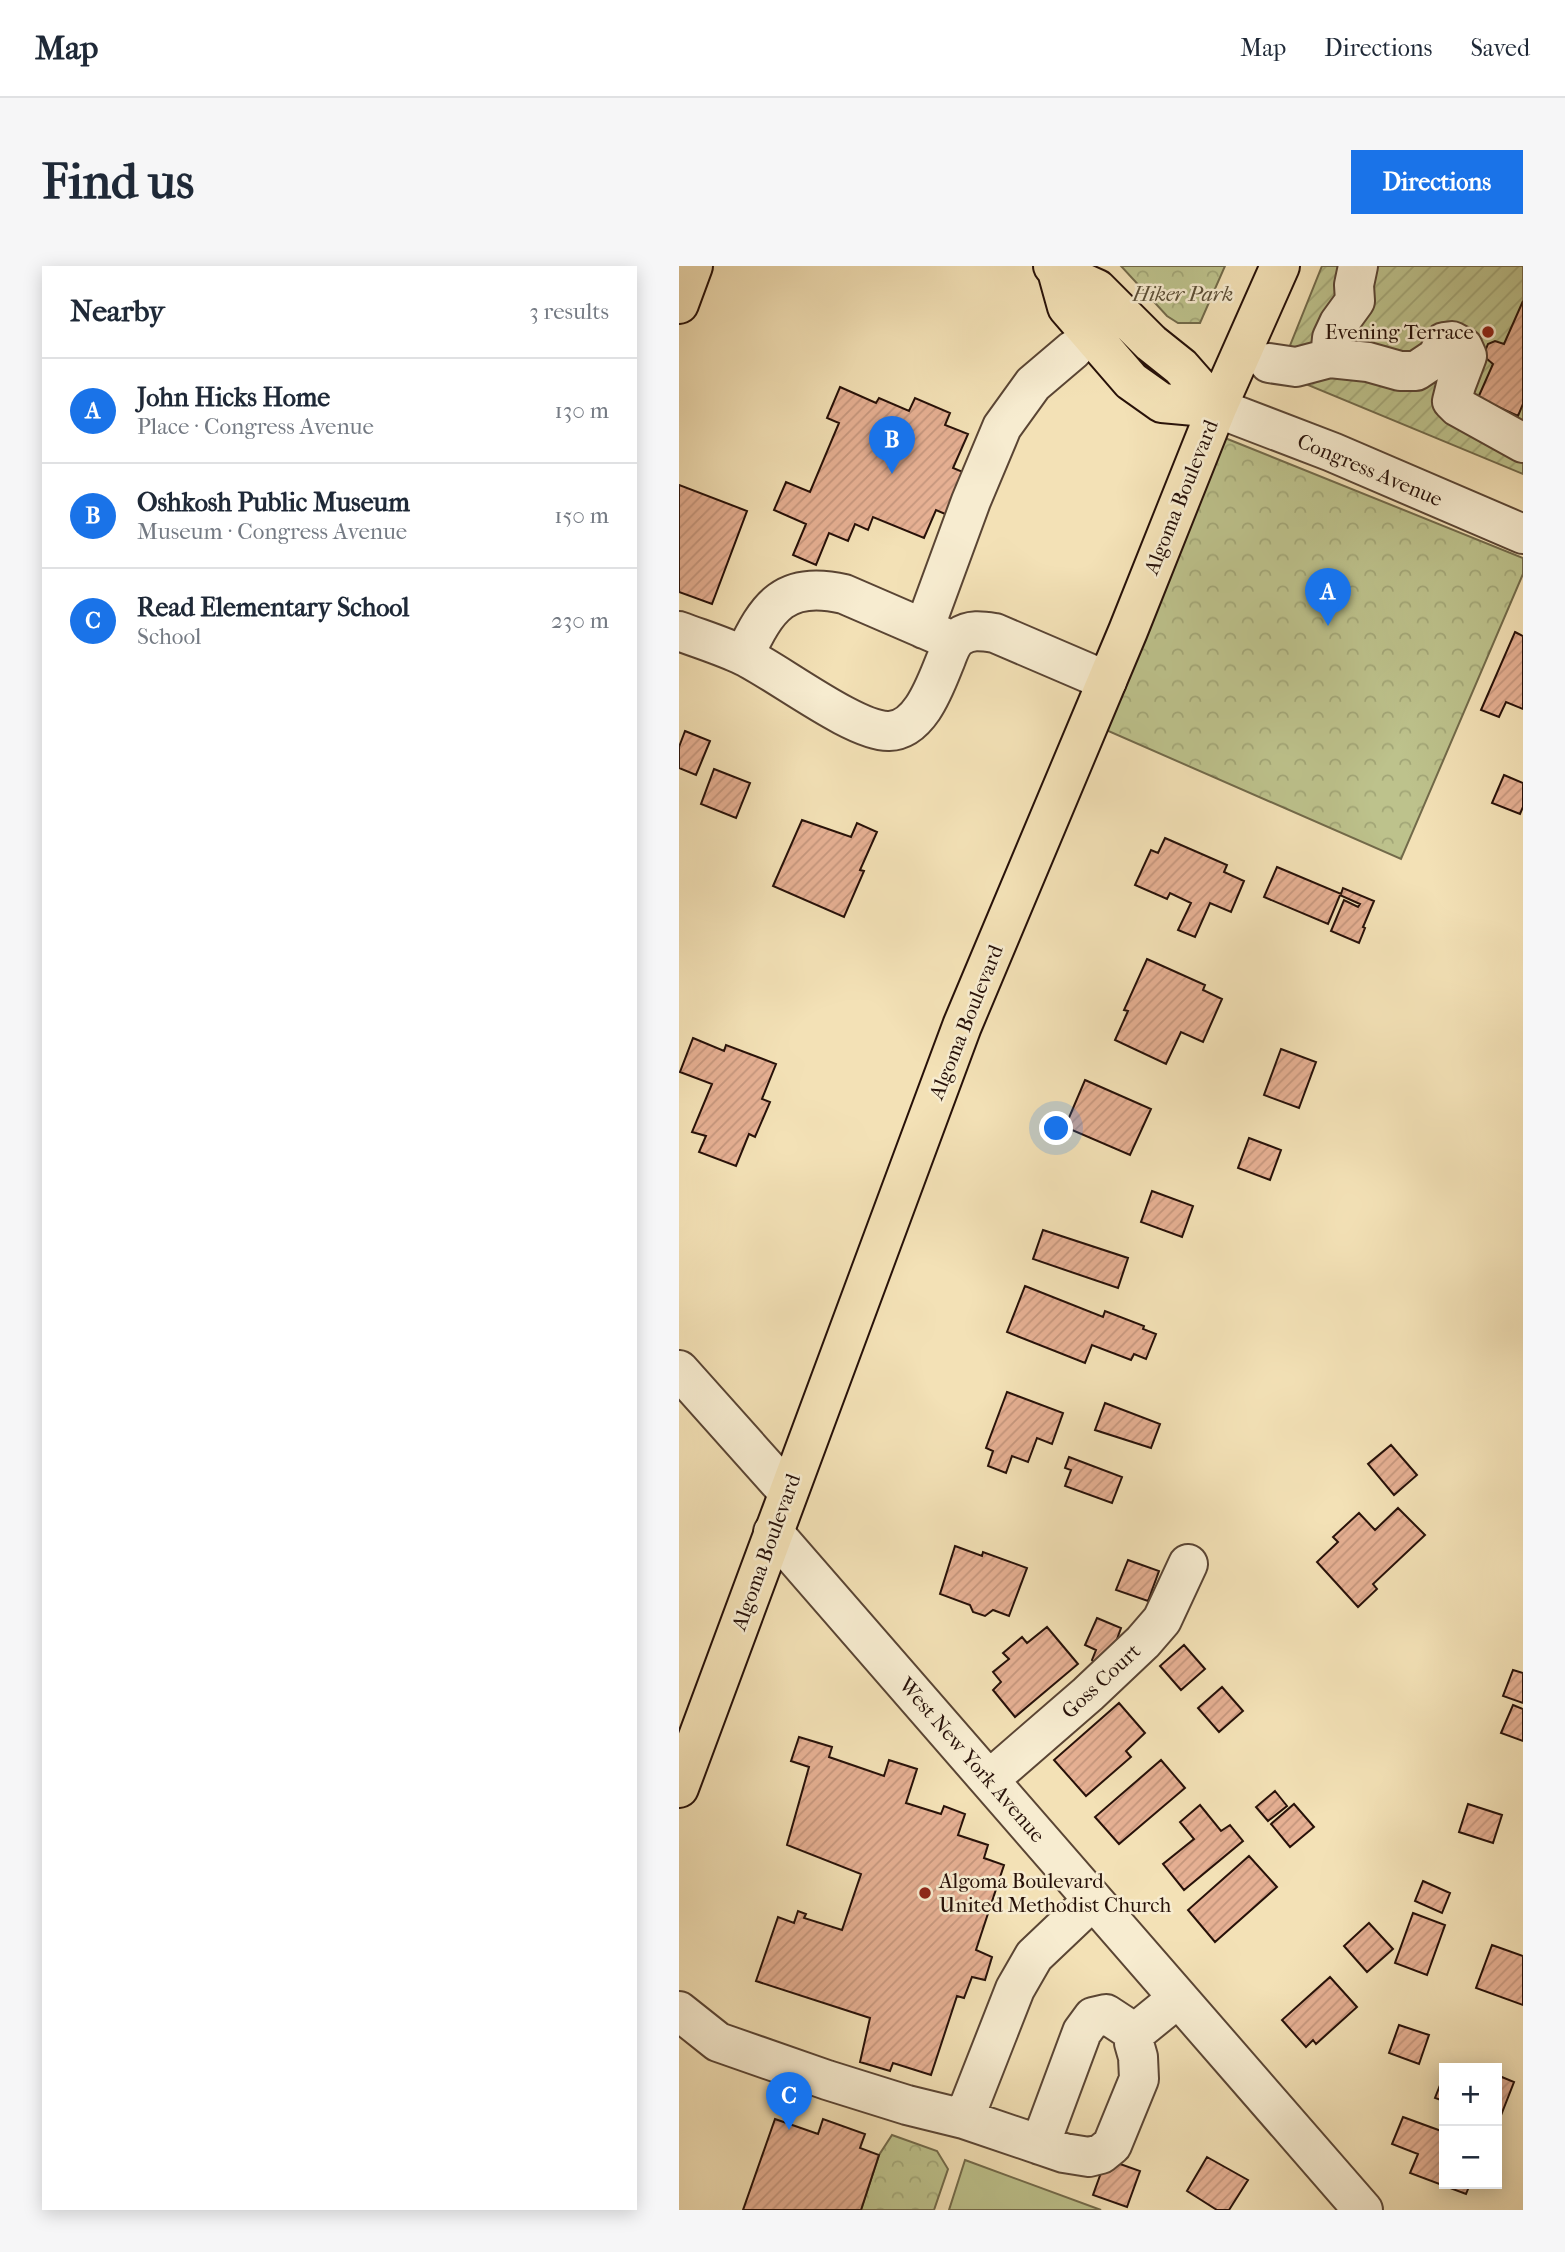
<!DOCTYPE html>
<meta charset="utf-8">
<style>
:root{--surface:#fff;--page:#f6f6f7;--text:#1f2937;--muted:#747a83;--line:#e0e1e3;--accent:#1a73e8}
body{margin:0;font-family:"IM FELL French Canon",serif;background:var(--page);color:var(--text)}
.controls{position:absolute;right:21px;bottom:21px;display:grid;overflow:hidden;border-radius:0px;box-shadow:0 4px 18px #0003}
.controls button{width:63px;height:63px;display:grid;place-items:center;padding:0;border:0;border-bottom:2px solid var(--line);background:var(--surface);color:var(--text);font:35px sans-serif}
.you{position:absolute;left:378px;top:863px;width:24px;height:24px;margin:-18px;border:5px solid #fff;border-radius:50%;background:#1a73e8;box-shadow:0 0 0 10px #1a73e833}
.badge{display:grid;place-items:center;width:46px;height:46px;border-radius:50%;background:var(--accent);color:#fff;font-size:23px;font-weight:700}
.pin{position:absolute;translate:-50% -58px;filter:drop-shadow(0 2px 4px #0008)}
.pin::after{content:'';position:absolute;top:37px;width:24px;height:21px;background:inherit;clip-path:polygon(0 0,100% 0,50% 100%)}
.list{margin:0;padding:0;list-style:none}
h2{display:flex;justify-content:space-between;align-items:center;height:91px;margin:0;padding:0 28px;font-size:30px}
h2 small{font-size:23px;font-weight:400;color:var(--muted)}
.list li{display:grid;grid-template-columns:46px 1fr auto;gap:21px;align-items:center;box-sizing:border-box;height:105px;padding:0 28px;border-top:2px solid var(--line)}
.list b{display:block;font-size:26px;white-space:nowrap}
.list p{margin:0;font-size:23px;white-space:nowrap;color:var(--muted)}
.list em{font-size:23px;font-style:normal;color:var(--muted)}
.map{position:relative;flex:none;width:844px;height:1944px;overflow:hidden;border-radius:0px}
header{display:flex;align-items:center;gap:42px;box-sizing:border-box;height:98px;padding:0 35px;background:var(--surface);border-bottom:2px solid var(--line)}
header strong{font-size:33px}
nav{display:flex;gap:38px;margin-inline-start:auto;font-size:24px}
.intro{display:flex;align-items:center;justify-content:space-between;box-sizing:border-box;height:168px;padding:0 42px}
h1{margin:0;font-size:49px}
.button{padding:18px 32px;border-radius:0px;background:var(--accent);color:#fff;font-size:24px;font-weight:700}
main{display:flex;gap:42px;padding:0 42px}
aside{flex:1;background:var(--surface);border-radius:0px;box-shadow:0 4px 18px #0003}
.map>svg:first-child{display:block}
.forest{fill:url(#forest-crowns);stroke:#726a4a;stroke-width:2}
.garden{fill:url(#garden-furrows);stroke:#726a4a;stroke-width:2}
.pitch{fill:#bdc28c;stroke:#726a4a;stroke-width:2}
.building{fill:url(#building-hatch);stroke:#271109;stroke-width:2}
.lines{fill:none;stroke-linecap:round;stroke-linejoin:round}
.minor-casing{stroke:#5a4534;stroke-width:42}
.major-casing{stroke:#271109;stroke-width:42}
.minor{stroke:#f7ecd0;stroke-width:38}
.major{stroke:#f3e1b6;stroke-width:38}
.poi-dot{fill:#8f2418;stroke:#f7ecd0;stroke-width:2.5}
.labels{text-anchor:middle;stroke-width:5;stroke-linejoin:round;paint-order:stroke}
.park-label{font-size:21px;font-style:italic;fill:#5c4f37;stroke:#f7ecd0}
.poi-label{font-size:21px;fill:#271109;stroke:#f7ecd0;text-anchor:end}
.street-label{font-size:21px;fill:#271109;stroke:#f7ecd0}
</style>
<header>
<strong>Map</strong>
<nav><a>Map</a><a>Directions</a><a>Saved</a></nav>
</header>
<div class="intro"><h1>Find us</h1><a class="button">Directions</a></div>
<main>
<aside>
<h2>Nearby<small>3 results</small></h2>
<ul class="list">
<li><span class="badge">A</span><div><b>John Hicks Home</b><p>Place · Congress Avenue</p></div><em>130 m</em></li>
<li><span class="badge">B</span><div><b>Oshkosh Public Museum</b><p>Museum · Congress Avenue</p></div><em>150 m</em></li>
<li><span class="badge">C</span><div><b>Read Elementary School</b><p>School</p></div><em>230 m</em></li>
</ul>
</aside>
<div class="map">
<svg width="844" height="1944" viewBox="0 0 844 1944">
<defs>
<pattern id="forest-crowns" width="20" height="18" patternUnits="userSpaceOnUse" patternTransform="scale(1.75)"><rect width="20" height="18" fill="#bdc28c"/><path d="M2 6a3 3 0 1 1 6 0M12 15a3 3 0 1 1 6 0" fill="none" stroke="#a2a677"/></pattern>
<pattern id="garden-furrows" width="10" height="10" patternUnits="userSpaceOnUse" patternTransform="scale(1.75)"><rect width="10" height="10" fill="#bdc28c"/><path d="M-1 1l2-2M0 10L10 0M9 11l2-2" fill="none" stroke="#a2a677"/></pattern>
<pattern id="building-hatch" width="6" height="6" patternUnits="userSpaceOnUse" patternTransform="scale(1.75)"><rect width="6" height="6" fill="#e6b093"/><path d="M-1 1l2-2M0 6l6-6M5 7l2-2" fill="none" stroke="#c5967d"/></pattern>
</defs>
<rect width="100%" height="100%" fill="#f3e1b6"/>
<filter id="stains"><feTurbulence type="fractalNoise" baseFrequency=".00286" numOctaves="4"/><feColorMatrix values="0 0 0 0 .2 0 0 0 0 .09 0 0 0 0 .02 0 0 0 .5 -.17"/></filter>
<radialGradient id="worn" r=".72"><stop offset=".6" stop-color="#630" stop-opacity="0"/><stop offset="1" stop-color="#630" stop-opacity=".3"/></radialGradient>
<path class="forest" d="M442,0H546L521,57H499L488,50Z
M546,172L844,292V308L722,593L427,464Z
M213,1869L258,1885L269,1903L255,1944H182L200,1889Z"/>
<path class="garden" d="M643,0H844V208L600,107Z"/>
<path class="pitch" d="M286,1894L422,1944H270Z"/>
<path class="building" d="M844,35V138L839,150L799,132L814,98L808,93L806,85L809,78L816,75L825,78Z
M161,121L197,137L200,132L230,145L236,132L271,147L266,159L289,168L274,202L313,218L278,253L257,244L245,272L194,251L189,264L176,258L169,275L150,267L137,299L114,289L127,258L95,244L107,216L131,226L160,157L148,152Z
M0,219L68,245L33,338L0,326Z
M836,366L844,370V443L827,436L820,451L802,444Z
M6,465L31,475L17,509L0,502V481Z
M35,503L71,517L57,552L22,538Z
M825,509L844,517V541L841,548L813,537Z
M123,554L172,571L178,557L198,566L181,604L185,605L165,651L94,620Z
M486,572L548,599L545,606L565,615L552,646L531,637L516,671L499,664L512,637L491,627L488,633L456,619L472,584L479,587Z
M598,601L662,628L664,622L695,635L684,661L686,662L680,677L652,665L665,634L679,641L681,638L661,629L649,658L585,631Z
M468,693L526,719L524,724L543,733L524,776L502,766L487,798L436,774L449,745L445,744Z
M14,772L45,785L47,779L97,798L83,833L91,836L76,871L70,868L57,900L20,886L27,870L13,866L33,818L1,806Z
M602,783L637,796L620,842L585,829Z
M406,814L472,843L451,889L386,861Z
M570,872L602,884L591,914L559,902Z
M473,925L514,940L503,971L462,956Z
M364,964L449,992L439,1022L354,993Z
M346,1020L424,1051L426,1045L465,1060L464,1063L477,1068L467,1093L455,1088L452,1094L413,1079L406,1097L328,1066Z
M328,1126L384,1147L373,1178L358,1172L349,1196L333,1190L327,1207L309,1200L314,1185L307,1182Z
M426,1137L481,1158L472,1182L416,1164Z
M712,1179L738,1209L715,1229L689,1198Z
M390,1191L443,1211L433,1237L386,1220L392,1204L386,1202Z
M719,1242L746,1269L694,1318L698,1323L679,1341L638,1296L659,1276L654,1271L680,1247L696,1264Z
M276,1280L303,1290L304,1286L348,1302L330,1350L314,1344L306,1350L294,1346L291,1339L261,1328Z
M449,1294L480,1305L469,1335L437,1324Z
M418,1352L442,1362L430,1395L421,1403L413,1394L417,1384L406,1379Z
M368,1361L399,1398L336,1451L314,1424L322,1416L314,1406L330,1393L324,1387L343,1371L348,1377Z
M505,1379L526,1403L502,1424L481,1400Z
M834,1404L844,1407V1437L824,1430Z
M543,1421L564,1445L540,1466L519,1442Z
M440,1437L466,1467L447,1485L452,1491L407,1530L375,1494Z
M834,1439L844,1443V1475L822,1467Z
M120,1471L153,1481L150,1491L205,1510L210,1494L238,1503L227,1537L262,1548L265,1540L286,1548L279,1569L309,1579L305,1592L325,1599L297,1684L313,1691L306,1714L293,1711L285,1732L278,1730L252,1809L214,1797L211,1805L181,1796L191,1752L77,1715L99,1651L115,1657L119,1645L127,1648L125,1652L163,1664L182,1608L108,1579L130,1501L112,1495Z
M482,1494L506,1522L440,1578L416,1551Z
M596,1525L608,1540L589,1555L577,1541Z
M615,1538L635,1561L611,1581L592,1558Z
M789,1538L823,1549L814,1577L780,1566Z
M521,1539L542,1565L551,1559L564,1575L505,1624L484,1598L515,1573L501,1556Z
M570,1590L598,1621L536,1676L509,1644Z
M744,1615L771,1627L763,1647L736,1635Z
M734,1647L766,1659L748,1709L716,1697Z
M690,1657L714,1683L688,1706L665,1680Z
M813,1679L844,1690V1739L797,1722Z
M651,1711L678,1741L637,1778L634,1774L627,1781L603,1754Z
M720,1759L750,1769L740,1798L710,1787Z
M765,1809V1835L756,1832Z
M818,1809L835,1816L819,1857L818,1856Z
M724,1851L765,1866V1918H791L787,1928L731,1907L739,1888L713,1878Z
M96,1853L139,1868L144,1853L186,1868L181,1882L200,1889L182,1944H64Z
M528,1891L569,1914L550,1944H538L508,1925Z
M427,1893L461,1905L448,1941L414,1929Z"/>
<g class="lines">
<g class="minor-casing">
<path id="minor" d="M651,92L653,72L660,57L676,35L675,19L679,0
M590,97L617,101L651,92L689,96L721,105H737L758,91L765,76L773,75L784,81L788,90L777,119L773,135L779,141L844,177
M538,142L653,186L844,268
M245,363L292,235L323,161L354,118L394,84
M0,365C21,373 44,380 65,390C100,407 176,466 210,465C242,464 257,417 267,393C270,385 273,376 280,371C291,363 303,365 316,367L428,415
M65,390C88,340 106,314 165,328L269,373
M0,1104L109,1226
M94,1266L684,1944
M311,1513L409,1428L464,1376L483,1354L509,1298
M0,1745L39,1776L148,1814L228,1839L285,1853L385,1887L410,1891L422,1888L433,1879L460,1813L459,1791L455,1777L456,1767L499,1732
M285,1853L336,1723L355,1690L414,1634
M361,1879L403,1766L414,1751L427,1748L456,1767"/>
</g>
<g class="major-casing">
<path id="major" d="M374,0L378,5L388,41L452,115L483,137L538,142
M378,5L418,23L472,77L502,101L538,142
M0,38L14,0
M0,1522L283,760L449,365L538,142L601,0"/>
</g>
<use href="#minor" class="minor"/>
<use href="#major" class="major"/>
</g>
<g class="poi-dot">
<circle cx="809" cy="66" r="7"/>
<circle cx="246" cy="1627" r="7"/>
</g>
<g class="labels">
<g class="park-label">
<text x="504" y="35">Hiker Park</text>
</g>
<g class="poi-label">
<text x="795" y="73">Evening Terrace</text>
<text x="260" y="1622" text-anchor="start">Algoma Boulevard<tspan x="260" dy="24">United Methodist Church</tspan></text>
</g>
<g class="street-label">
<text transform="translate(691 204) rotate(23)" y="7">Congress Avenue</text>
<text transform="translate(502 231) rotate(-68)" y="7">Algoma Boulevard</text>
<text transform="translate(287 756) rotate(-68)" y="7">Algoma Boulevard</text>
<text transform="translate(87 1286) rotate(-70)" y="7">Algoma Boulevard</text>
<text transform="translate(422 1415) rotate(-43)" y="7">Goss Court</text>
<text transform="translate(293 1494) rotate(49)" y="7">West New York Avenue</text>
</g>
</g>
<rect width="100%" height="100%" filter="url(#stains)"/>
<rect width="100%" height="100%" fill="url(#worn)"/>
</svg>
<div class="controls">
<button>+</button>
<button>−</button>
</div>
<div class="you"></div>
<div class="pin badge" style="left:649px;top:360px">A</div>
<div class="pin badge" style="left:213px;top:208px">B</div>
<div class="pin badge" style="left:110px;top:1864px">C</div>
</div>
</main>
